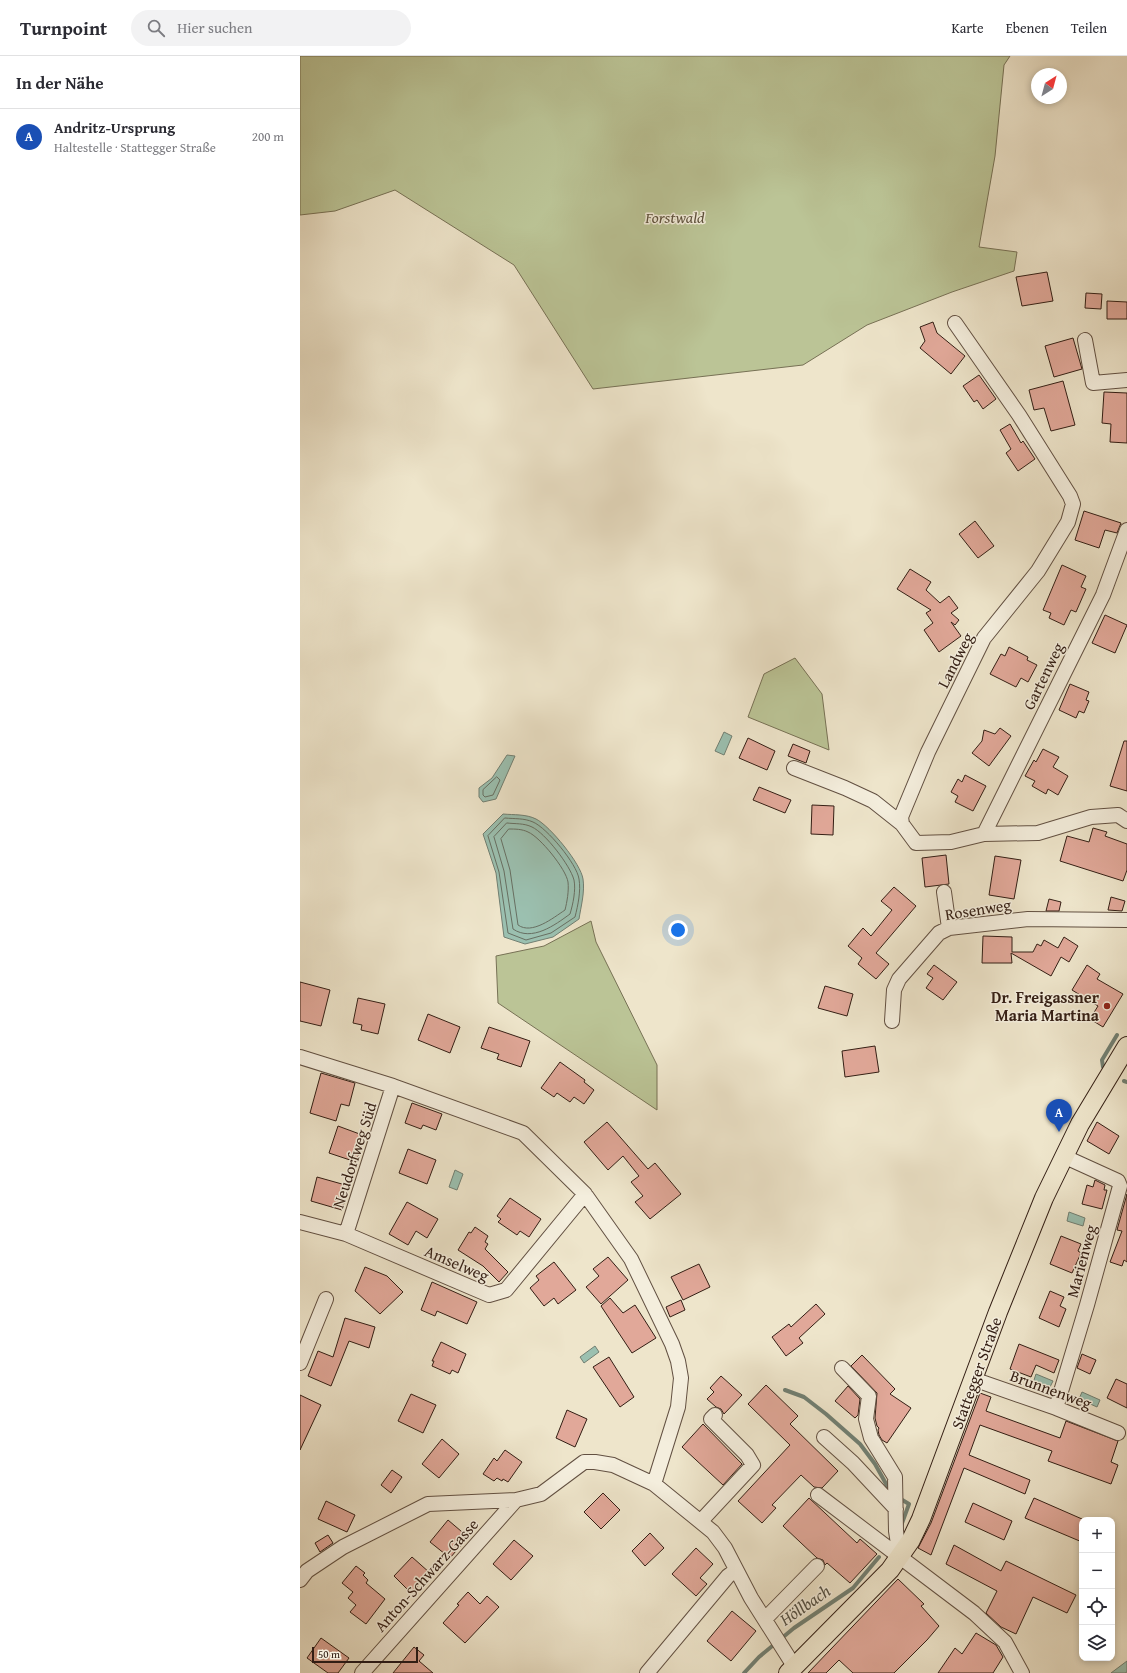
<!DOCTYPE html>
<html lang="de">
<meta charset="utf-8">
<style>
:root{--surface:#fff;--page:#f2f2f3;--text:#2b2b33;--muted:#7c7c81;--line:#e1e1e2;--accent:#2563eb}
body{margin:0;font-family:"Gentium Book Plus",serif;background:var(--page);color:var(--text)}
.controls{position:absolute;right:12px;bottom:12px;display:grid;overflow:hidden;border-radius:8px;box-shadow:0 2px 6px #0003}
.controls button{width:36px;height:36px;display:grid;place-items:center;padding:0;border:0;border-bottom:1px solid var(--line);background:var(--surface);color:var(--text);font:20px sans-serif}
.compass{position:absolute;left:731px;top:12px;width:36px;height:36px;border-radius:50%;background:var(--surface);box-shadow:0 2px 6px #0003;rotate:36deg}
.scale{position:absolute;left:12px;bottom:10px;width:106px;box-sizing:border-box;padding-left:4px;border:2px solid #331e14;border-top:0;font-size:11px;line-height:14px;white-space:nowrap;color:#331e14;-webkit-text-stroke:3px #f4eedd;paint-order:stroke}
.you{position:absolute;left:378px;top:874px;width:14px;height:14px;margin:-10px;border:3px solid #fff;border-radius:50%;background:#1a73e8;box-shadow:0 0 0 6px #1a73e833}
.badge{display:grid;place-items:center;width:26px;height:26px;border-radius:50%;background:var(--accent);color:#fff;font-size:13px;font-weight:700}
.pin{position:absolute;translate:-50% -33px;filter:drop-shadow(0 1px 2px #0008)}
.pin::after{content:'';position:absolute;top:21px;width:14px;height:12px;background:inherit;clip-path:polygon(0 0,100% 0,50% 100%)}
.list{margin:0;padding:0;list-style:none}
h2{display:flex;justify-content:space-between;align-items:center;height:52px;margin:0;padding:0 16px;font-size:17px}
h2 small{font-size:13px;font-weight:400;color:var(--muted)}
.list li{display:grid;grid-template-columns:26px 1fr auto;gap:12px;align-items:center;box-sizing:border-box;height:56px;padding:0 16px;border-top:1px solid var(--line)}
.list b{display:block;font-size:15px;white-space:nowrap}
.list p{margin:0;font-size:13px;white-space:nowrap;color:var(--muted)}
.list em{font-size:13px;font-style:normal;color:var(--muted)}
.icon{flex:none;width:22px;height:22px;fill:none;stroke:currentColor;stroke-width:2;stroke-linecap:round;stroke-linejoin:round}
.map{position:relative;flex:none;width:827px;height:1617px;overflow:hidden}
header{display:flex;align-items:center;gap:24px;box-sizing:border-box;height:56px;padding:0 20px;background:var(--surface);border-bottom:1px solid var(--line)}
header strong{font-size:19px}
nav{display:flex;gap:22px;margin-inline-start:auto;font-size:14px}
.search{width:280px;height:36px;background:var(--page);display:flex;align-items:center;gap:10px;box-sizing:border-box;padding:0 14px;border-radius:22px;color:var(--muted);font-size:15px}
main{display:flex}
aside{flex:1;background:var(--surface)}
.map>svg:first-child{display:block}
.green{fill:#bbc496;stroke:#777155}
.water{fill:#9bc0b0;stroke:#717f72}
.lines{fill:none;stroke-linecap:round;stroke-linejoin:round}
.shore{stroke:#676f62;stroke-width:1}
.stream{stroke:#717f72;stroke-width:4}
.building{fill:#e1a899;stroke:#331e14}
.minor-casing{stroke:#625042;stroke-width:16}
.major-casing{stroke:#331e14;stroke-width:20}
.minor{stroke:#f4eedd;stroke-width:14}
.major{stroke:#eee5cb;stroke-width:18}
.poi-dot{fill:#8f2418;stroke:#f4eedd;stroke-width:1.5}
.labels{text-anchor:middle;stroke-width:3;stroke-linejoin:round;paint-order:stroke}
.park-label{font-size:16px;font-style:italic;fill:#5c503b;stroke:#f4eedd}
.street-label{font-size:16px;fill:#331e14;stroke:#f4eedd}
.poi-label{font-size:16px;font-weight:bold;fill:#331e14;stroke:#f4eedd;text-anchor:end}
.water-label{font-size:17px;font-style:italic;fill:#524f43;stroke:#f4eedd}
</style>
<header>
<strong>Turnpoint</strong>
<div class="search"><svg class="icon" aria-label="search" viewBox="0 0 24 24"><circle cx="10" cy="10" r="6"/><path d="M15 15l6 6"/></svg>Hier suchen</div>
<nav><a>Karte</a><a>Ebenen</a><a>Teilen</a></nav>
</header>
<main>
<aside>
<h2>In der Nähe<small></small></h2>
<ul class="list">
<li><span class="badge" style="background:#1a4fb4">A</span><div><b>Andritz-Ursprung</b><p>Haltestelle · Stattegger Straße</p></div><em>200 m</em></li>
</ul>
</aside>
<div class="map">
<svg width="827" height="1617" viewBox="0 0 827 1617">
<rect width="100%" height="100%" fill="#eee5cb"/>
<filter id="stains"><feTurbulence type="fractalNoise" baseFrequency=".005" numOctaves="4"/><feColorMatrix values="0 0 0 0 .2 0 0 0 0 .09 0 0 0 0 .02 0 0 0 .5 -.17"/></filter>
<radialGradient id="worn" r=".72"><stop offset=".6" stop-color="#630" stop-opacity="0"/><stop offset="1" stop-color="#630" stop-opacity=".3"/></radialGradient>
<path class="green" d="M0,0H710L704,9L695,100L679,191L717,196L714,215L652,236L567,269L503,309L293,333L214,209L95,134L35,155L0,159Z
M495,602L522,638L529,694L448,661L464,618Z
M291,865L296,886L357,1009V1054L198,947L196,900L244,890Z"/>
<path class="water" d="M424,676L432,680L424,699L415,695Z
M207,699L215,700L196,743L183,746L179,741V732L192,722Z
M203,758C214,759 226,758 236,763C250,770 281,808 283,823C285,836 281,850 279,863L253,881L225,888L204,881L196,817L183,778Z
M155,1114L163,1118L157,1134L149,1131Z
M769,1156L785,1162L783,1170L767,1165Z
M295,1290L299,1296L284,1307L280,1301Z
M736,1318L753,1325L749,1333L733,1327Z
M782,1336L800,1344L797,1351L779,1343Z
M827,1605V1616L825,1617H811Z"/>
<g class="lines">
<path class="shore" d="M197,721L200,724L193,739L185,741L183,739V734Z
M205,762C215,763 224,762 233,766C247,772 277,808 279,823C281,835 278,849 275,861L251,877L226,884L208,877L199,816L188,780Z
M207,767C215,768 224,767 232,771C245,777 270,809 274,824C276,834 273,848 270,858C255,869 232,886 213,873L204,815L194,781Z
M209,773C215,773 222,773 228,776C240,781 266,813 268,826C269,835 267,846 265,854C253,862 232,879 218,869L210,814L201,783Z"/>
<path class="stream" d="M803,1011L802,1004L817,979
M824,1025L827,1026
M485,1334L504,1341L526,1358L560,1388L575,1408L590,1435
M599,1442L609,1448L601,1470
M444,1617L459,1601L494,1572L553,1532L579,1501"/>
</g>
<path class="building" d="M747,216L753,245L722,250L716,221Z
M786,237L802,238L801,253L785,252Z
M807,245L827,246V263H807Z
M633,266L637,277L665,300L651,318L620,292L625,285L620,271Z
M773,282L782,313L754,321L745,290Z
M679,319L696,343L683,353L677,344L674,346L663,330Z
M763,325L775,369L751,375L744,352L734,354L729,334Z
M804,336L827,337V387L810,386L811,368L802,367Z
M710,368L721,387L723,385L735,403L718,415L706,397L711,393L700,374Z
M784,455L821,467L817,477L805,474L799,492L775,484Z
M675,465L694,490L678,502L659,478Z
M762,509L786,520L781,531L786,533L776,556L771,554L764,569L749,562L751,557L743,554Z
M610,513L631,526L626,534L640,547L649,540L658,552L651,557L659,564L655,569L651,566L661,580L639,596L624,574L633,567L626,557L631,554L597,533Z
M805,559L827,569L815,597L792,587Z
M709,591L728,601L727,604L737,609L728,626L721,622L716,631L690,618L701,598L705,600Z
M770,628L789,636L786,644L789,645L784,657L779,655L776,662L759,654Z
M700,672L711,680L689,710L672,697L682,685L684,674L695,678Z
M448,682L475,695L467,714L439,702Z
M824,685H827V735L810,730Z
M493,688L510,695L506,707L488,700Z
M743,693L759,701L753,711L768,720L758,739L748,733L746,738L732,730L735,725L725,720L734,704L736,706Z
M665,719L686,730L673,755L655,746L658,740L651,736L658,723L662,726Z
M459,731L491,744L485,757L453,744Z
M512,749L534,750L533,779L511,778Z
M793,772L807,776L805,780L827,788V814L823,825L760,805L767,780L789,786Z
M646,799L649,828L625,831L622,802Z
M695,800L721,804L714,843L689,839Z
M594,831L616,850L576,897L589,908L576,923L558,908L562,902L548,890L563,872L571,880L592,854L581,845Z
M811,841L825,845L822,855L808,854Z
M749,843L761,846L759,855H746Z
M683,880L712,881V896H733L737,888L741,890L744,884L758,892L764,881L778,890L769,906L761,901L751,920L711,897L712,907H682Z
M634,909L657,926L643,944L626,932L633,922L627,918Z
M787,909L800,918L797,923L823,938L803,971L790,963L798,950L772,934Z
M0,926L30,934L21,970L0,965Z
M525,930L553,938L547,960L518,952Z
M58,942L85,948L78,978L61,974L62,969L53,967Z
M128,958L160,971L150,997L118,984Z
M189,971L230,985L221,1011L197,1003L199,998L181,992Z
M575,990L579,1016L545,1021L542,995Z
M260,1006L285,1024L284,1026L294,1034L284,1048L274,1041L270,1046L257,1037L254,1041L241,1032Z
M21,1017L55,1027L49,1050L41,1048L36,1065L10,1057Z
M112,1047L142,1058L136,1074L123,1069L121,1073L105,1067Z
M307,1066L348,1113L355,1107L381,1138L350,1163L335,1146L343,1140L331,1126L339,1120L323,1100L308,1114L284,1086Z
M797,1066L819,1080L809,1098L787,1085Z
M38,1070L65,1080L56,1106L29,1097Z
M108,1093L136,1104L127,1128L99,1117Z
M17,1121L49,1130L42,1154L11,1145Z
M795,1124L805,1129L804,1134H807L802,1153L782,1148L787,1129L793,1131Z
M827,1138V1206L824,1204L822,1210L810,1206L822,1175L817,1174Z
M210,1142L241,1163L229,1181L220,1175L217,1179L198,1166L201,1163L197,1160Z
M107,1146L138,1163L127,1182L116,1175L108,1189L89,1178Z
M175,1171L188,1180L185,1186L188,1188L185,1193L208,1216L199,1226L183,1210L158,1194L169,1176L171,1177Z
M761,1180L781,1188L778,1195L781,1197L772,1217L750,1208Z
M308,1201L328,1224L301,1248L286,1231L299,1220L293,1213Z
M254,1206L276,1234L258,1248L254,1242L244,1250L230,1232L239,1224L236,1220Z
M399,1208L410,1231L383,1244L371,1221Z
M65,1211L87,1220L103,1236L80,1258L55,1235Z
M132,1226L177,1246L167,1268L137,1255L135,1260L121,1254Z
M750,1235L764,1241L760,1250L766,1253L759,1271L739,1262Z
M310,1242L323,1257L335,1249L356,1282L332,1297L301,1250Z
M381,1244L385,1254L370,1261L366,1251Z
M516,1248L525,1258L499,1282L503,1287L486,1300L472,1281L489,1268L491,1271Z
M45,1262L75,1271L69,1292L49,1285L31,1330L8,1320L18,1295L33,1301Z
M141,1286L166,1298L158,1317L152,1314L150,1318L132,1310L134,1305H132Z
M719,1288L759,1304L754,1317L736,1309L731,1321L710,1313Z
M782,1298L796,1304L790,1318L777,1312Z
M562,1299L595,1333L590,1338L611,1352L587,1387L582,1384L579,1379L578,1374L579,1372L577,1370L575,1362L577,1337L551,1310Z
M309,1301L334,1341L320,1351L293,1311Z
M421,1320L442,1339L424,1358L421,1353L416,1351L407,1343L414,1336L410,1332Z
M816,1323L827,1328V1352L807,1342Z
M466,1329L498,1360L490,1368L538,1415L522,1432L514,1431L501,1419L472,1449L476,1452L462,1467L438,1445L490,1389L448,1348Z
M548,1330L560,1343L558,1359L555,1362L535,1345Z
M680,1337L691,1341L686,1355L760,1382L766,1365L818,1385L811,1406L818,1409L811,1428L748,1405L752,1395L680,1369L669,1399L730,1424L725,1438L664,1412L631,1499L618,1492L631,1467Z
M111,1338L136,1349L123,1377L98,1365Z
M0,1339L21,1349L0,1394Z
M267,1354L287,1363L275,1391L256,1382Z
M403,1368L442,1408L423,1429L382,1391Z
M142,1383L159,1398L139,1422L122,1408Z
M205,1394L222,1406L208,1426L203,1423L202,1425L197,1422L194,1425L183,1418L194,1402L197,1405Z
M92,1414L102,1421L91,1437L81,1429Z
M303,1437L320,1454L301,1473L284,1456Z
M509,1442L557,1487L560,1483L577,1498L550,1527L527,1507L525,1509L523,1504L517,1502L483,1470Z
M734,1442L782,1463V1486L725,1462Z
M26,1445L55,1459L47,1476L18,1463Z
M673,1447L712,1465L704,1484L665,1466Z
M148,1464L168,1481L150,1502L130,1486Z
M350,1477L364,1492L345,1510L332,1495Z
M28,1479L33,1487L20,1496L15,1487Z
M214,1484L233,1500L211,1524L193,1508Z
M654,1489L701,1515L706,1505L776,1539L767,1557L733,1541L716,1578L701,1571L686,1557L697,1535L646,1508Z
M396,1492L413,1508L400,1522L407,1528L396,1540L372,1518Z
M112,1501L130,1517L111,1537L94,1520Z
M56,1510L65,1517L63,1519L68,1524L66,1527L85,1543L66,1568L50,1556L56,1549L48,1542L53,1536L42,1527Z
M598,1523L624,1548L621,1550L639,1570L627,1584L594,1617H553L539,1604L526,1617H508Z
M168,1536L180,1548L187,1540L199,1551L165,1587L143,1567L159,1549L157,1548Z
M432,1555L456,1575L431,1605L407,1585Z
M676,1577L696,1589L703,1601L693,1617H638L655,1592L662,1598Z
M21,1582L49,1602L38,1617H28L7,1602Z
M114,1591L124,1599L119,1605L133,1617H93Z"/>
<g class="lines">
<g class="minor-casing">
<path id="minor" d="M655,267L719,359L770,440L773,448L768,466L738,515L684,582L628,696L601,761L602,768L616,787L651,786L684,778L738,777L791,761L818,759L827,765
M785,284L793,327L827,324
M494,712L545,732L573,745L602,768
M684,778L803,539L827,474
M644,836L649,872
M592,965L594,934L599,923L639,877L649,872L728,863L827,864
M0,1001L93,1030L223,1077L285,1138L331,1203L372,1288L378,1305L381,1322L378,1351L354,1428
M0,1166L46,1178L189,1239L206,1234L285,1138
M46,1178L93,1030
M0,1307L26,1243
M542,1312L569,1340L566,1363L571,1382L595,1421L596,1475L600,1501
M673,1323L756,1352L818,1377
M756,1352L787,1249L820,1130L818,1125L763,1100
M524,1381L553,1407L596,1453
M518,1439L674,1557L705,1586L722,1617
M401,1465L453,1409L447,1399L411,1363L415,1359
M0,1524L7,1515L43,1491L128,1448L216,1444L241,1438L284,1406H295L313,1409L354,1428L413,1476L425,1492L451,1542L494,1610
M465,1563L517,1510
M62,1617L216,1444
M347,1617L428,1520L436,1514"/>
</g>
<g class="major-casing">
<path id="major" d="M488,1617L590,1514L611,1484L621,1463L698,1256L744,1142L780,1068L827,990"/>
</g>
<use href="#minor" class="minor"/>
<use href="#major" class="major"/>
</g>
<circle class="poi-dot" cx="807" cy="950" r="4"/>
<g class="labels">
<g class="park-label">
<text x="375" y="167">Forstwald</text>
</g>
<g class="street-label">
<text transform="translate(655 604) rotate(-63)" y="6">Landweg</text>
<text transform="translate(743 620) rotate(-64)" y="6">Gartenweg</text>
<text transform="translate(678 853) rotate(-9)" y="6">Rosenweg</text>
<text transform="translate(54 1099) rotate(-72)" y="6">Neudorfweg Süd</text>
<text transform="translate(781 1205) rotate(-75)" y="6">Marienweg</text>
<text transform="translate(157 1207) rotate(23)" y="6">Amselweg</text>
<text transform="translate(676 1317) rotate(-70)" y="6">Stattegger Straße</text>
<text transform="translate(751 1333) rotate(20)" y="6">Brunnenweg</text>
<text transform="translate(126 1519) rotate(-48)" y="6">Anton-Schwarz-Gasse</text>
</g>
<g class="poi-label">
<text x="799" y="947">Dr. Freigassner<tspan x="799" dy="18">Maria Martina</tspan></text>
</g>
<g class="water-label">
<text transform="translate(505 1549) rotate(-35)" y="6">Höllbach</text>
</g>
</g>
<rect width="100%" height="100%" filter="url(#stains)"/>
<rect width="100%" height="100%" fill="url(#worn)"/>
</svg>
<div class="controls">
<button>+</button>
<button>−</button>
<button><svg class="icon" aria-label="locate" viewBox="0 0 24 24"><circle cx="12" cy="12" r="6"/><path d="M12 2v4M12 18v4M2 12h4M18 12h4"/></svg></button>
<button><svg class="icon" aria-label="layers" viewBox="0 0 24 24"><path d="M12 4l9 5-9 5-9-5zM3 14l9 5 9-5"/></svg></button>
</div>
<svg class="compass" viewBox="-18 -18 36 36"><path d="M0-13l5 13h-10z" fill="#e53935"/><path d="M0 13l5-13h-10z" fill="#7c7c81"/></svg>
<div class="scale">50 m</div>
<div class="you"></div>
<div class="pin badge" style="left:759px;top:1076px;background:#1a4fb4">A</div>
</div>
</main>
